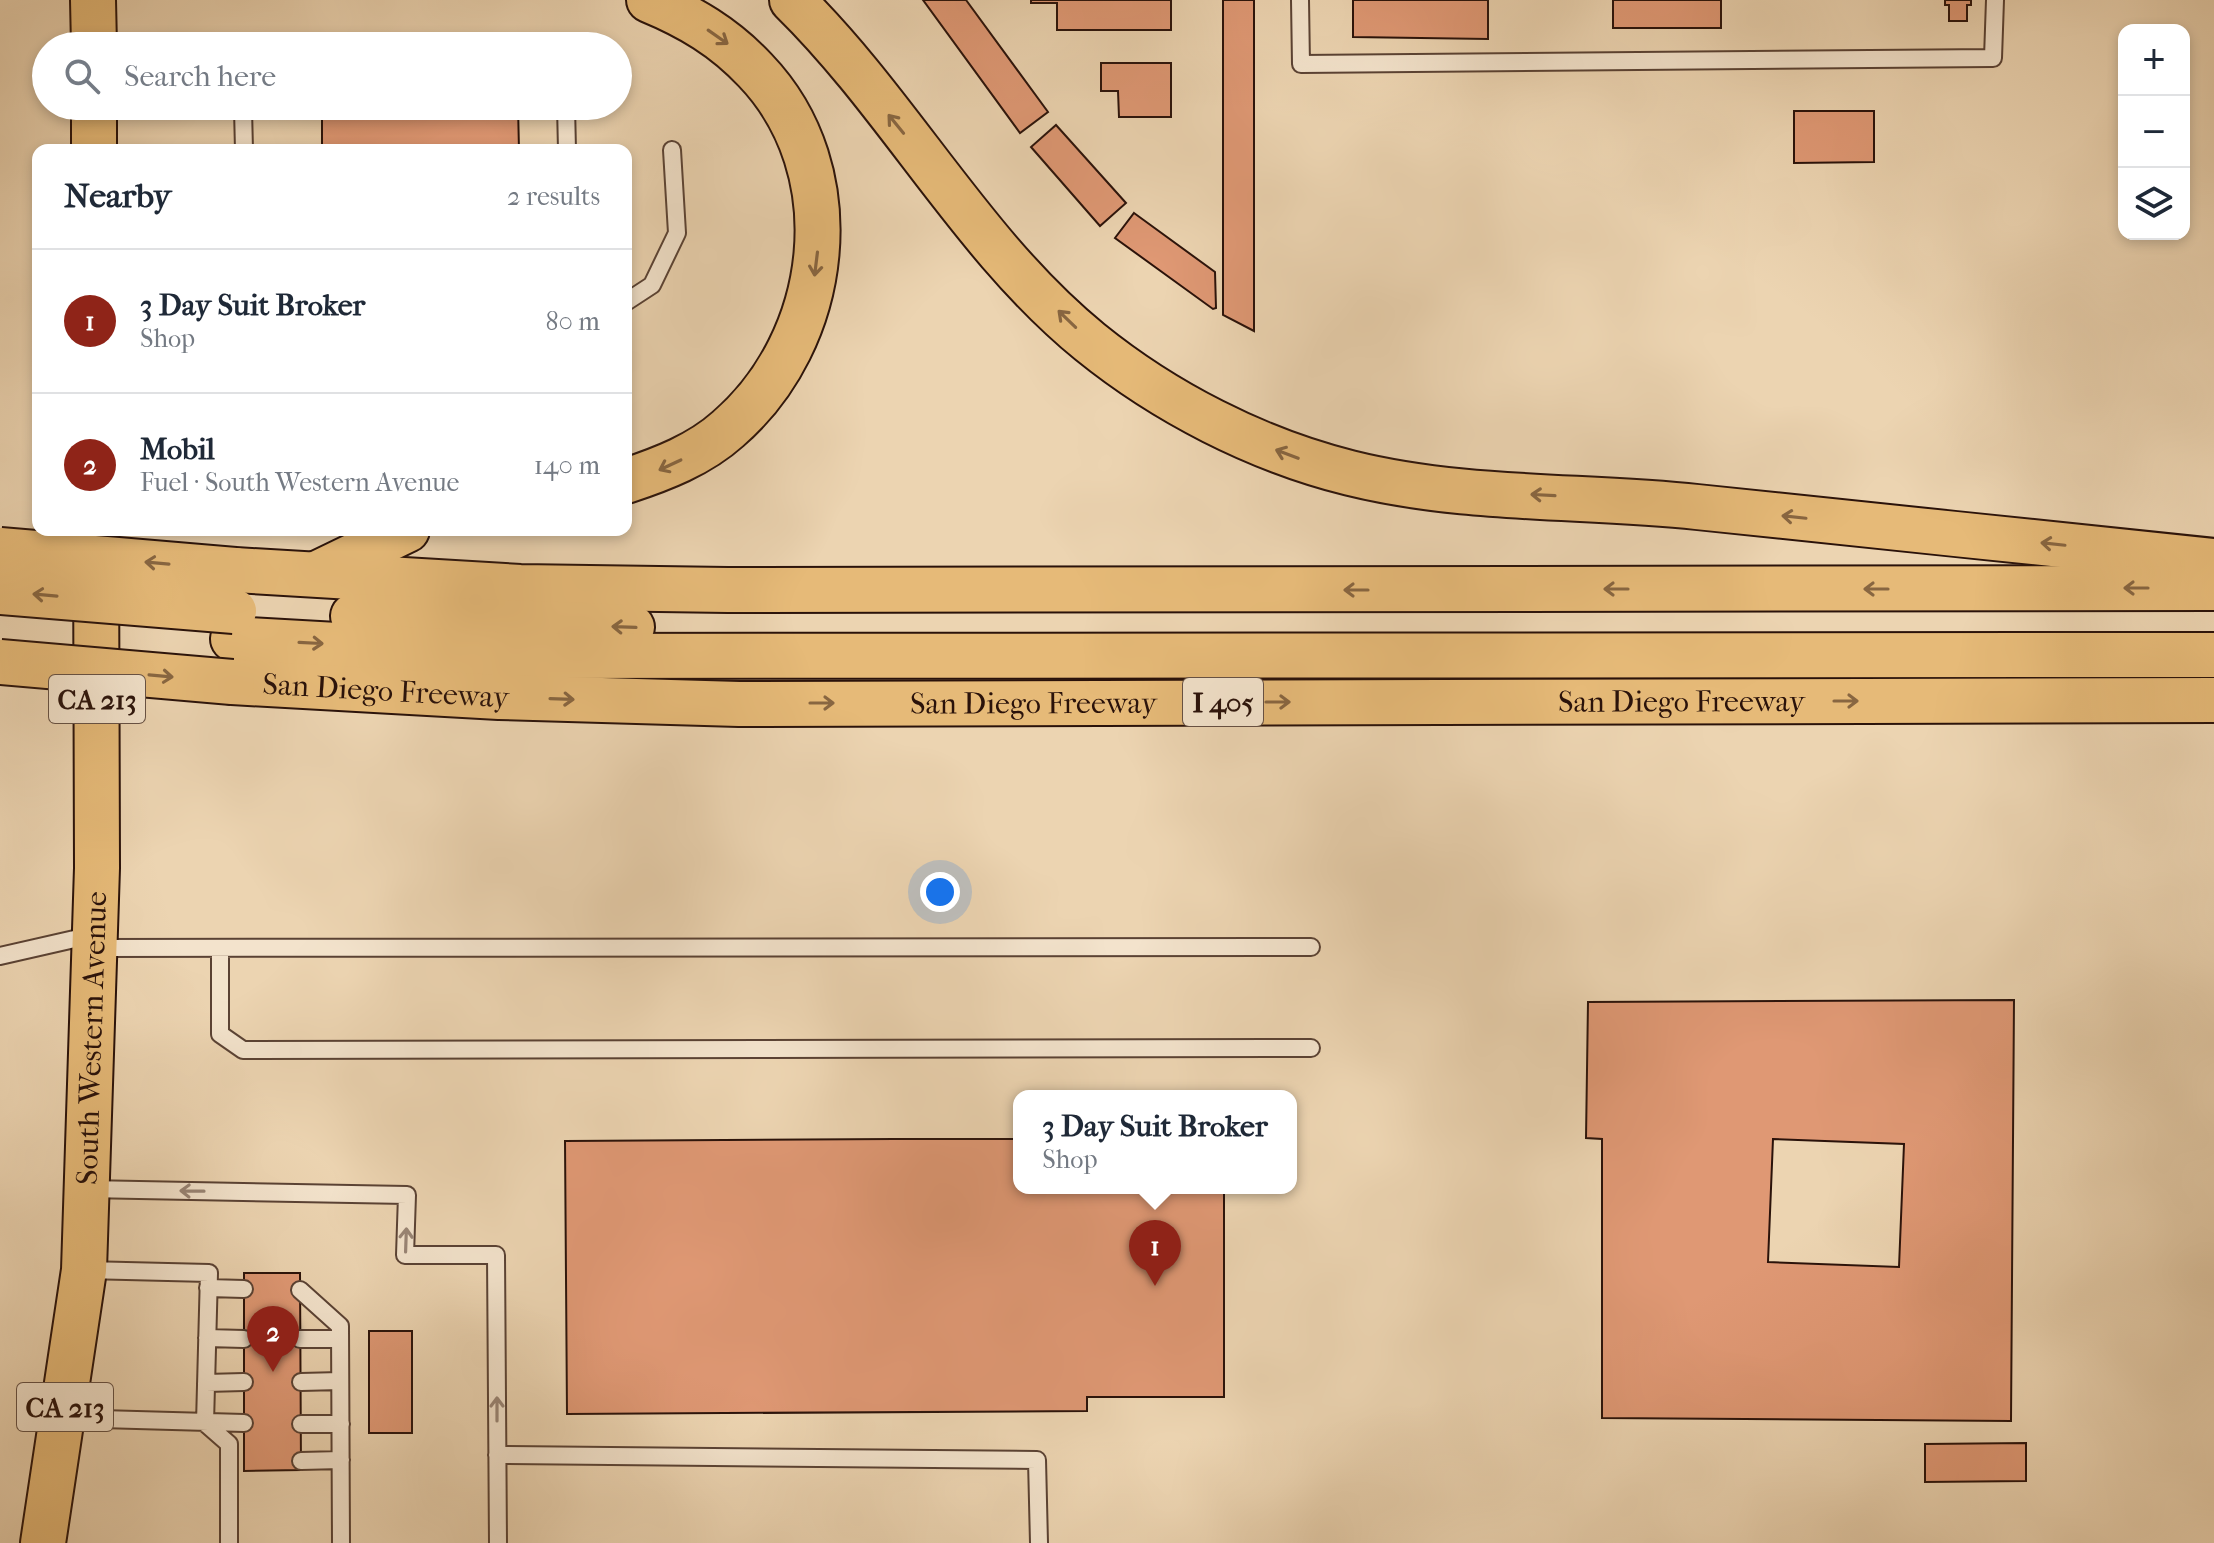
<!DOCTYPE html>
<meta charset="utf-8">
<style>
:root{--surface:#fff;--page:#f2f2f3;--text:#1f2937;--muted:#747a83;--line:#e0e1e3;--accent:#8f2418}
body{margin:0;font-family:"IM FELL French Canon",serif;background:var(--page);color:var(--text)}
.controls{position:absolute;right:24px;top:24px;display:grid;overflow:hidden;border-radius:16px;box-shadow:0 4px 12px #0003}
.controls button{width:72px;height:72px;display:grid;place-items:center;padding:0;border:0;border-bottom:2px solid var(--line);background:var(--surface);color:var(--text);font:40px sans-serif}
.you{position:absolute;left:940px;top:892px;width:28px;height:28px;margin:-20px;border:6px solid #fff;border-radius:50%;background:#1a73e8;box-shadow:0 0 0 12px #1a73e833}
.badge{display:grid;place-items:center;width:52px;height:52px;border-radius:50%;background:var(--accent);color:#fff;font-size:26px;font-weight:700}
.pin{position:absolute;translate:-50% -66px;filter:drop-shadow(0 2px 4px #0008)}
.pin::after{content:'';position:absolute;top:42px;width:28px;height:24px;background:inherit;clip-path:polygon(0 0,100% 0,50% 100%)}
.popup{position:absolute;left:1013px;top:1090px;width:284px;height:104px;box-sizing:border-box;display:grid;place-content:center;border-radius:16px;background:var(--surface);filter:drop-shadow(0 2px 6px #0005);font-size:26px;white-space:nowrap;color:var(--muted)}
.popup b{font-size:30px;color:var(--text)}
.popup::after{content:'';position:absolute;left:50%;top:100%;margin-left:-16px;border:16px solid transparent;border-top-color:var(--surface)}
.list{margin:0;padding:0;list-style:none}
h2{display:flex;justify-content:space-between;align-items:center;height:104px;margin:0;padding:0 32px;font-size:34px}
h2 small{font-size:26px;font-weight:400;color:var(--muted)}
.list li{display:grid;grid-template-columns:52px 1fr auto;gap:24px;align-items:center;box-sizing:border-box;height:144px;padding:0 32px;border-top:2px solid var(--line)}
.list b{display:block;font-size:30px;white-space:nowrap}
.list p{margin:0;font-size:26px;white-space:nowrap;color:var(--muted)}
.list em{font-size:26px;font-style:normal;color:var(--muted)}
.icon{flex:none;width:44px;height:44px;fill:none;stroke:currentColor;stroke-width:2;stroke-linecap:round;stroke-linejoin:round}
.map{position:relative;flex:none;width:2214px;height:1543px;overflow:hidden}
.search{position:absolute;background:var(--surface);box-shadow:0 4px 12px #0003;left:32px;top:32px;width:600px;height:88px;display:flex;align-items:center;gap:20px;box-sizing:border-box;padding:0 28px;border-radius:44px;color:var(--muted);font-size:30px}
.panel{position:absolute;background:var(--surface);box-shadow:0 4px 12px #0003;left:32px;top:144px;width:600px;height:392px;border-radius:16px}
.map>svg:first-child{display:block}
.building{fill:#df9874;stroke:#2a120a;stroke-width:2;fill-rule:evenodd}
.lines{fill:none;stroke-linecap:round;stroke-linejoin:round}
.lane-casing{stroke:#5a4234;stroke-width:20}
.primary-casing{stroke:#2a120a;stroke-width:48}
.highway-casing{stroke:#2a120a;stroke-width:48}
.lane{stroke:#f3e3cc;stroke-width:16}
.primary{stroke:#e6ba78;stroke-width:44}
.highway{stroke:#e6ba78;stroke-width:44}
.highway-bridge-casing{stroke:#2a120a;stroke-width:48;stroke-linecap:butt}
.highway-bridge{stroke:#e6ba78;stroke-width:44}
.oneway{stroke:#886641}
.oneway2{stroke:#998575}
.labels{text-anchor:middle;stroke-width:6;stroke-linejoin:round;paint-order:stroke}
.shield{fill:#f3e3cc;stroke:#665144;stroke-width:2}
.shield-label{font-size:28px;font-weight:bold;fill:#2a120a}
.street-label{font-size:30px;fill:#2a120a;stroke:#f3e3cc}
</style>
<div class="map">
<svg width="2214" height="1543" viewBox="0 0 2214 1543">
<rect width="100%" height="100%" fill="#ecd4b1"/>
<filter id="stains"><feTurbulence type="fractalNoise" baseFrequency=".0025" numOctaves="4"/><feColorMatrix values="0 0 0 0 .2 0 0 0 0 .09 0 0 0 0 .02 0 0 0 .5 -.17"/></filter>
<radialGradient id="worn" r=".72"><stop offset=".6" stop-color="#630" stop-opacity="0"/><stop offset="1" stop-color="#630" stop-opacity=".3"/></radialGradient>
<path class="building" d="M923,0H966L1048,112L1020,133Z
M1031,0H1171V30H1057V3H1031Z
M1223,0H1254V331L1223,315Z
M1353,0H1488V39L1353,37Z
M1613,0H1721V28H1613Z
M1945,0H1971V5H1967V21H1949V5H1945Z
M1101,63H1171V117H1119L1118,91H1101Z
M322,106H518L519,150H322Z
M1794,111H1874V162L1794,163Z
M1056,125L1126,203L1100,226L1031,147Z
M1134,213L1215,272L1216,308L1213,309L1115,238Z
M2014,1000L2011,1421L1602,1418V1139L1586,1138L1588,1002ZM1773,1139L1904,1144L1899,1267L1768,1262Z
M894,1139H1019V1188H1224V1397H1087V1411L567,1414L565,1141Z
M244,1273H300L301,1470L244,1471Z
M369,1331H412V1433H369Z
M2026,1443V1481L1925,1482V1444Z"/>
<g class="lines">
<g class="lane-casing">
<path id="lane" d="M1300,0L1301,64L1993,58L1995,0
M566,106L567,150
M243,109L244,150
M626,302L652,285L677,233L672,150
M97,948L1311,947
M220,948V1034L243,1050L1311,1048
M0,956L92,935
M87,1189L407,1195L405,1255H496L498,1543
M85,1270L209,1273L205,1423L229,1444V1543
M208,1288L244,1289
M300,1290L340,1326L341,1543
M207,1338L244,1339
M300,1339H340
M301,1382L340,1381
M206,1383L244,1382
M65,1418L244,1423
M301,1424H341
M497,1455L1037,1460L1039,1543
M301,1461L341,1460"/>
</g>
<g class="primary-casing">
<g id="primary">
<path d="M93,0L94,46"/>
<path d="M94,106V150"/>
<path id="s1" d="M43,1543L84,1270L97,868L96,530"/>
</g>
</g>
<g class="highway-casing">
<g id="highway">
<path d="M792,0C900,106 972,246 1090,342C1164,402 1257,450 1350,473C1462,501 1582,495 1697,507C1869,525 2042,543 2214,561"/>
<path d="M626,481C662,469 699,455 728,429C831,340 852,171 755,70C724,37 690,17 649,0"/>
<path d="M235,570L520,587L728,590L2214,588"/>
<path d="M316,574L407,530"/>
<path d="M353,616L632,627"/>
<path d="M233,639L529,656L2214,655"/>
<path id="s2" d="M232,682L499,697L739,704L2214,700"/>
</g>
</g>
<use href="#lane" class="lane"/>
<use href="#primary" class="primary"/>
<use href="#highway" class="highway"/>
<g class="highway-bridge-casing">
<path id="highway-bridge" d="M0,550L235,570
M0,592L234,611
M0,662L232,682"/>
</g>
<use href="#highway-bridge" class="highway-bridge"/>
</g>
<defs><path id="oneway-shaft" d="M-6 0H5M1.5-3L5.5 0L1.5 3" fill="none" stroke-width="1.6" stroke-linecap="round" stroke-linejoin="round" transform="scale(2)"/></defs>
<g class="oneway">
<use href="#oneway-shaft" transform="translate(718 37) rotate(35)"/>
<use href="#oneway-shaft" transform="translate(896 124) rotate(-129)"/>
<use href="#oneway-shaft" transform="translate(816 264) rotate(97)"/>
<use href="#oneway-shaft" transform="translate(1067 319) rotate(-136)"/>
<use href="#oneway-shaft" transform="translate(1287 454) rotate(-159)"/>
<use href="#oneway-shaft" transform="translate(670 465) rotate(155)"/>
<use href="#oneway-shaft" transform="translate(1543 495) rotate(-177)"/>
<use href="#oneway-shaft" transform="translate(1794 517) rotate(-174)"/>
<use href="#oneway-shaft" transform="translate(2053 544) rotate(-174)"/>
<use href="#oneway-shaft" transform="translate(157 563) rotate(-175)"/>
<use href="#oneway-shaft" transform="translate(2136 588) rotate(180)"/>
<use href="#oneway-shaft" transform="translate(1616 589) rotate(180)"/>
<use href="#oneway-shaft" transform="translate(1876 589) rotate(180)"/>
<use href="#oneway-shaft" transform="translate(1356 590) rotate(180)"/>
<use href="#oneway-shaft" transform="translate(45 595) rotate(-175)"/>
<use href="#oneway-shaft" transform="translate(624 627) rotate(-178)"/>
<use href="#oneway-shaft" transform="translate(311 643) rotate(3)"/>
<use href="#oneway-shaft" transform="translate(161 676) rotate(5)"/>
<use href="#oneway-shaft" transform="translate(562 699) rotate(2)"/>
<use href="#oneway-shaft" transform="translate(1846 701)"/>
<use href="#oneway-shaft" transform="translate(1278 702)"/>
<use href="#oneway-shaft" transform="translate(822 703)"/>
</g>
<g class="oneway2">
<use href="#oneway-shaft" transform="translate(192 1191) rotate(-179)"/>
<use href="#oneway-shaft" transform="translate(406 1240) rotate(-88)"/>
<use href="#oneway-shaft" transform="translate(497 1409) rotate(-90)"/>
</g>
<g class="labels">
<g class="shield">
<rect x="49" y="675" width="96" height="48" rx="6"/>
<rect x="1183" y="678" width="80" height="48" rx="6"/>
<rect x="17" y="1383" width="96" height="48" rx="6"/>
</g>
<g class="shield-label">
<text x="97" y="709">CA 213</text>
<text x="1223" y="712">I 405</text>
<text x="65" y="1417">CA 213</text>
</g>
<g class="street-label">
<text dy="10" stroke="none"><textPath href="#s2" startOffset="154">San Diego Freeway</textPath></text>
<text dy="10" stroke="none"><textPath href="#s2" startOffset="1450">San Diego Freeway</textPath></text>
<text dy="10" stroke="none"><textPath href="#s2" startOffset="802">San Diego Freeway</textPath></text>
<text dy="10" stroke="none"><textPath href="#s1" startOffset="508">South Western Avenue</textPath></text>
</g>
</g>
<rect width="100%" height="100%" filter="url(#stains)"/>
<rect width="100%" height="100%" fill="url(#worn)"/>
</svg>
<div class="controls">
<button>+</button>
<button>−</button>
<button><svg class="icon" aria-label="layers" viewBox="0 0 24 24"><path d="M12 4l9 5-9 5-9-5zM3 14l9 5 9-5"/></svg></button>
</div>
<div class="you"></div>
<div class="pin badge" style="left:1155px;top:1286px">1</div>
<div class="popup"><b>3 Day Suit Broker</b>Shop</div>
<div class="pin badge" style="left:273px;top:1372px">2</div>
<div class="search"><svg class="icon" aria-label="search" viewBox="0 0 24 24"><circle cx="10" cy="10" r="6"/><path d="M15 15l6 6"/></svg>Search here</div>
<section class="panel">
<h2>Nearby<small>2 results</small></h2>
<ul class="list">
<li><span class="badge">1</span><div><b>3 Day Suit Broker</b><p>Shop</p></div><em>80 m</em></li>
<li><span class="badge">2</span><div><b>Mobil</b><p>Fuel · South Western Avenue</p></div><em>140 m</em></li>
</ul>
</section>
</div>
